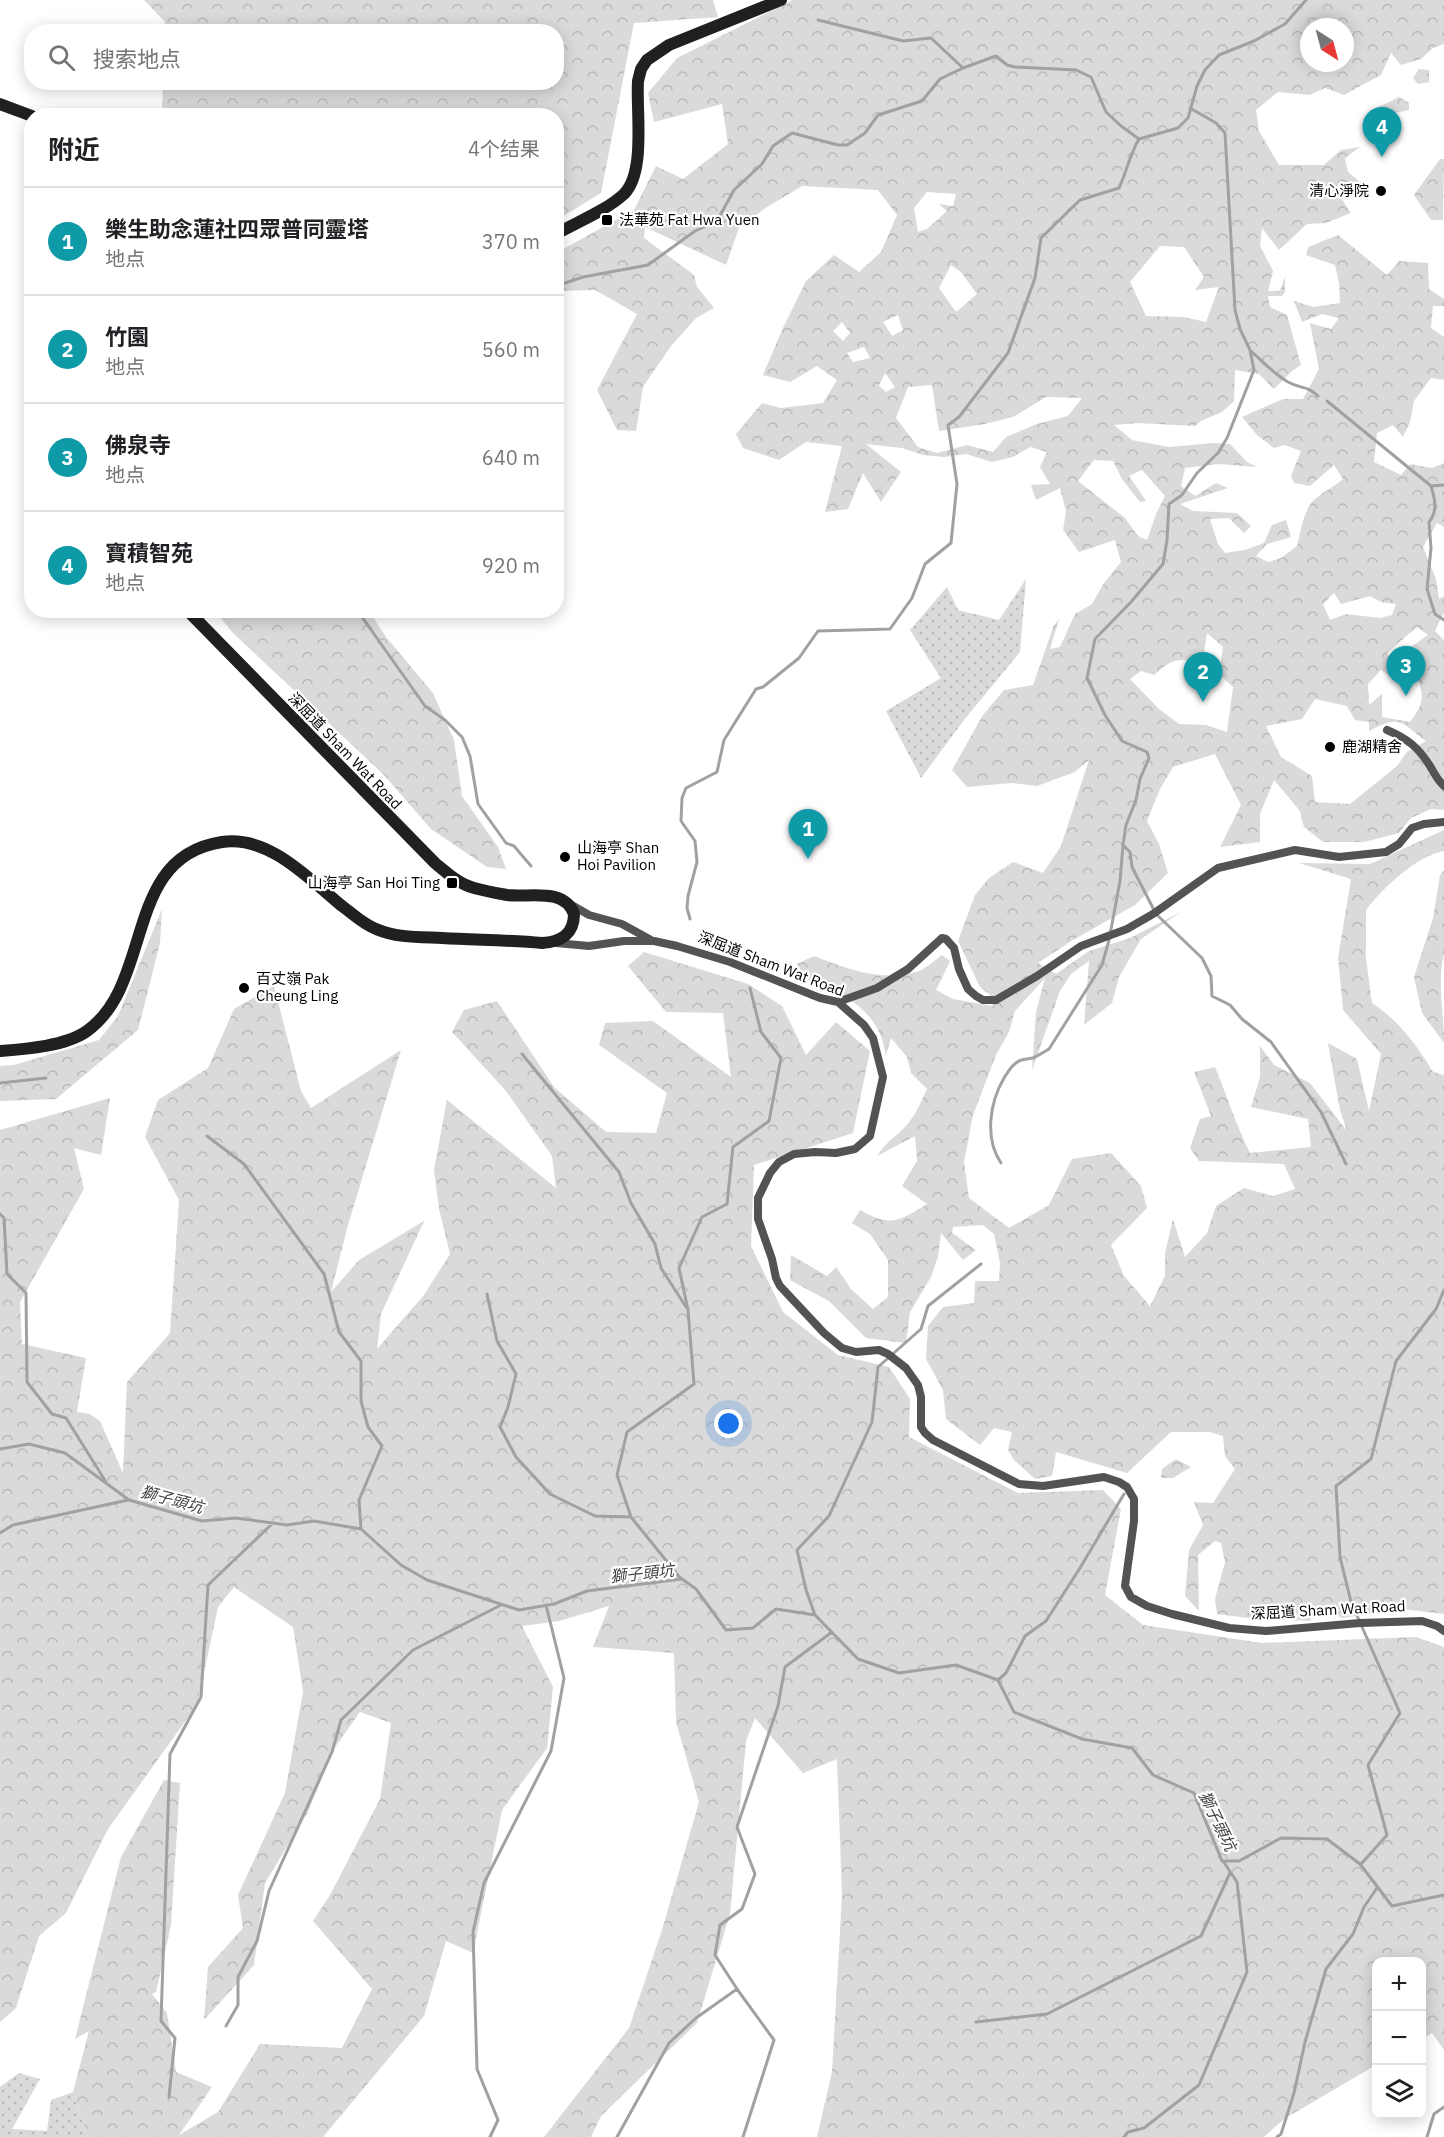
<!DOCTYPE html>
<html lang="zh">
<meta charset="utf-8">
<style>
:root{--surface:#fff;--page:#f6f6f6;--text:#202124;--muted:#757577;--line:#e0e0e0;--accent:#2563eb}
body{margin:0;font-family:"IBM Plex Sans","Noto Sans SC",sans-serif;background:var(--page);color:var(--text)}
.controls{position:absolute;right:18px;bottom:18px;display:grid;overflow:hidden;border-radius:12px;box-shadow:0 3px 15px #0003}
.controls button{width:54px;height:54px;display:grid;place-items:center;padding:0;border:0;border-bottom:2px solid var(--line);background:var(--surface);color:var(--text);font:30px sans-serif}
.compass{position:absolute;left:1300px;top:18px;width:54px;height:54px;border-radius:50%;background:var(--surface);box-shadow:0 3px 15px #0003;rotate:144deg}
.you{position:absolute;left:729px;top:1424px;width:21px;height:21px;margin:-15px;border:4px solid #fff;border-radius:50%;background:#1a73e8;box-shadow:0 0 0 9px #1a73e833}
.badge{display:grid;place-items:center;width:39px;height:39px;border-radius:50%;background:var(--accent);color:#fff;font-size:20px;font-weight:700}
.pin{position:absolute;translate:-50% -50px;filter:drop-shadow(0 2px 3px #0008)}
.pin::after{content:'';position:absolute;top:32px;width:21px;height:18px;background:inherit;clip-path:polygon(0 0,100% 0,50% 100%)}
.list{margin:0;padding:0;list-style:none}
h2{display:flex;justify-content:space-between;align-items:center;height:78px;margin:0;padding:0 24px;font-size:26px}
h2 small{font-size:20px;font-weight:400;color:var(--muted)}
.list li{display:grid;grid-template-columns:39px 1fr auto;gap:18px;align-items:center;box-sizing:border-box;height:108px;padding:0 24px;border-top:2px solid var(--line)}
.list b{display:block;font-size:22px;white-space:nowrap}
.list p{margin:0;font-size:20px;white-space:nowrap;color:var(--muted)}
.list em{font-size:20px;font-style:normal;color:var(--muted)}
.icon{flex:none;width:33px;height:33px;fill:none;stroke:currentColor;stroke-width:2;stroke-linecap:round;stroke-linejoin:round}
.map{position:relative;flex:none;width:1444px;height:2137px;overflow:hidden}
.search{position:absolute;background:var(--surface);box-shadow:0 3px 15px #0003;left:24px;top:24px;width:540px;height:66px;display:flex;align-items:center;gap:15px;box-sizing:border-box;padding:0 21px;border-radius:24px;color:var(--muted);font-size:22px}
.panel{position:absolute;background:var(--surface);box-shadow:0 3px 15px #0003;left:24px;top:108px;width:540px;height:510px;border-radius:24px}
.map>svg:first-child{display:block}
.grass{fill:url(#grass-dots)}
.forest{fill:url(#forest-crowns);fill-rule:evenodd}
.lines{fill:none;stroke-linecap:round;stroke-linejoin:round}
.stream{stroke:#a1a1a1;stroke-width:3}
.street{stroke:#535353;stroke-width:8}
.secondary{stroke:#202020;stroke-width:12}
.poi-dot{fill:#000;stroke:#fff;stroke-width:2}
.labels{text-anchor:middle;stroke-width:4.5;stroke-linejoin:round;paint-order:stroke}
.poi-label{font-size:15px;fill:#000;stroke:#fff;text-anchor:start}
.street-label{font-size:15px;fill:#000;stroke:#fff}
.water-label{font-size:16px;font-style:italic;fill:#424242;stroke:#fff}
</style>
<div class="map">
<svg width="1444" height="2137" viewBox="0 0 1444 2137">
<defs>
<pattern id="grass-dots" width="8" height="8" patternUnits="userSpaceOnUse" patternTransform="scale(1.5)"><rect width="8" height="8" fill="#dadada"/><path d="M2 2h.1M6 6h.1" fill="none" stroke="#b9b9b9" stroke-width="1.8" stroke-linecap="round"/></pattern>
<pattern id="forest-crowns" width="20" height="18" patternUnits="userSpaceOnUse" patternTransform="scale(1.5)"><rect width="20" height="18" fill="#dadada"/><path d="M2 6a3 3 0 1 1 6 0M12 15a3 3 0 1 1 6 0" fill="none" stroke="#b9b9b9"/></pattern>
</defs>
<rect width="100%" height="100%" fill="#fff"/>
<path class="grass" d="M1026,579L1020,652L964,720L921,778L886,711L941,678L910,630L947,587L958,610L999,620Z
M19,2073L40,2079L12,2129L47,2131L51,2100L73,2092L88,2137H0V2087Z"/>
<path class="forest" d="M144,0H713L718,17L634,23L601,193L557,220L556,116H181L162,107L163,83L556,82V32L164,31L165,22Z
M793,0H1444V44L1433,48L1421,59L1401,65L1391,53L1381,75L1344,95L1325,88L1310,95L1278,92L1256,110L1259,131L1279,165H1324L1341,150L1360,147L1345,158L1348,172L1360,182L1339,195L1351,213L1326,223L1307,224L1279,250L1262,228L1260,246L1273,271L1268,291H1280L1285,276V292L1282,296H1268L1270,307L1287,315L1301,365L1292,371L1274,389L1259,374L1235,370L1234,401L1222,412L1201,421L1195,426L1137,423L1114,425L1132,440L1169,447L1213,443L1230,444L1247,462L1257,467L1218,464L1185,468L1181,486L1195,496L1216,483L1228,488L1180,504L1193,511L1237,513L1251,526L1244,533L1229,518L1210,519L1218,544L1225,553L1245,550L1264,543L1272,525L1286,520L1291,537L1267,544L1256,556L1268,562L1281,558L1297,546C1301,531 1304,507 1316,498C1325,491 1335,486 1343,479L1334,465L1310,486L1294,483L1291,476L1301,451L1285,445L1274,448L1257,435L1242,417L1283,399H1303L1319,369L1310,323L1331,329L1339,318L1322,314L1302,322L1294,301L1313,307L1340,303L1339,283L1335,265L1306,255L1308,247L1338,235L1387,275L1399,261L1428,263L1429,289L1444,299V306H1433L1431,328L1444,337V380L1431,378L1414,401L1410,422L1403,437L1393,425L1377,433L1374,462L1401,475L1410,464L1432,468L1444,463V527L1437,523L1423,547L1436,579L1439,599L1444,596V612L1435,631L1444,640V810L1431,809L1411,818L1399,833L1364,842H1323L1304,827L1300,811L1274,780L1260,814V842L1220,847L1241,805L1215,754L1173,767L1160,789L1147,821L1159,844L1168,873L1135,905L1073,940L1038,963L1056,974L1089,951L1130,938L1181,912L1141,939L1119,977L1112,1003L1084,1025L1089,961L1071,974L1060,991L1032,1070L1036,1012L1045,978L1015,1011L1009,1032L996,1055L973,1115L964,1162L969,1198L1009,1228L1049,1205L1072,1159L1111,1153L1141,1186L1147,1208L1111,1245L1124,1276L1150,1306L1165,1276V1253L1173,1219L1185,1257L1207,1233L1216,1206L1244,1188L1273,1196L1295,1189L1284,1164L1199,1161L1190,1148L1200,1119L1211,1116L1194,1072L1215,1067C1227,1096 1236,1125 1250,1153L1311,1147L1308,1119L1251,1107L1260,1077V1046L1274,1065L1310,1083L1347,1131L1340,1110L1328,1043L1357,1059L1369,1111L1381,1054L1343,1010L1338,958L1351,879L1299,863L1370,864L1444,830V851C1416,856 1383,888 1366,910V958L1372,1003C1399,1021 1417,1045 1433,1072L1444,1075V1614L1402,1609L1342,1618L1317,1606L1310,1621L1248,1618L1217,1614L1215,1599L1225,1562L1221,1543L1215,1541L1198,1555L1199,1611L1185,1596L1189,1550L1203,1525L1194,1502L1213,1503L1235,1469L1225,1456L1223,1436L1210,1432H1171L1127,1473L1056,1452L1052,1476L1035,1479L1014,1460L1008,1450L1012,1432L994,1428L980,1445L946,1419L943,1390L926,1359L928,1326L943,1307L974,1303L975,1281H999L1000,1263L994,1234L983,1225L953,1227L952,1233L976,1250L963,1260L941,1233L938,1257L931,1277L910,1312L906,1343L866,1338L829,1301L790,1280L791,1255L827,1276L836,1267L851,1289L873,1309L888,1297V1260L870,1234L852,1223L860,1210C891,1227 898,1222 927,1204L902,1186L917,1161L915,1136L877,1156C886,1142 894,1138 904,1128C915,1117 921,1102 927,1089L911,1073L907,1057L891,1038L886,1055C884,1048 883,1039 879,1032C865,1002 834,990 805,978L797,964L814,956C847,969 883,983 919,971C927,968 935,960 942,955L950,961L936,990L953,999L993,1006L990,995L980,987L958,941L975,895L989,878L1013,862L1043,873L1061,846L1089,760L1075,772L1037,786L1012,783L967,787L952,770L983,715L1004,690L1033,685L1054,625L1059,619L1050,649L1060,647L1075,614L1092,604L1104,583L1121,562L1115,540L1079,552L1063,530L1066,511L1060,488L1036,500L1031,485L1050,484L1040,467L1047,452L1030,447L1013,457L992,462L966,454L944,457L923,455L902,448L866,444L901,472L881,502L863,473L848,509L825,512L842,446L806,442L779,460L743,448L736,434L762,403L781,408L823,403L837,380L817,366L790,382L763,375L782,330L806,281L834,255L859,272L881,252L897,215L878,190L802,186L764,209L739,228L726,265L645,227L644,238L694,275L697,287L714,308L696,318L671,346L643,387L636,431L617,430L597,390L637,314L595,290L557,291L556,253L634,210L656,166L683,179L728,144L722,104L654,122L648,93L677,58ZM1309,27H1345V63H1309ZM927,192L956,194L953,206L939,204L947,211L927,229L918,232L914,208ZM1160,246L1184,247L1204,277L1195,290L1219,287L1206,322L1184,317L1146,316L1130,282ZM951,265L961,272L977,294L956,312L939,288ZM898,315L903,330L892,336L883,322ZM842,322L850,333L843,341L833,331ZM864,347L870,358L853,362L847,353ZM885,373L895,387L886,392L879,386ZM932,385L939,431L985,424L1013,417L1046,397L1082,398L1068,416L1037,424L1006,437L993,452L967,445L937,453L918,447L896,418L908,387ZM1094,460L1113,461L1122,479L1140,502L1146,501L1129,476L1142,470L1165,496L1156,514L1147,540L1138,536L1125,518L1078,481ZM1334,593L1341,604L1370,596L1381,602L1396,604L1392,615L1380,618L1346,614L1330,620L1323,604ZM1417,627L1428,635L1391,661L1387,653ZM1207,633L1223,647L1219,674L1233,687L1227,732L1206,725L1179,724L1159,709L1130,679L1141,671L1154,675C1172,659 1179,656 1202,665ZM1381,670L1390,676L1399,670L1416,674C1424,696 1425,702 1410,722L1382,717V694L1369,705L1368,684ZM1315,699L1347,706L1355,720L1369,722V731C1400,714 1400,722 1426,741L1407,752L1397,766L1350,804L1315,802L1312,776L1281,757L1266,726L1302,719Z
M1419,69L1429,70V82L1418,84L1413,78Z
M1399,97L1409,103V110L1377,117L1379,107Z
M1440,159H1444L1443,220H1431L1414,195Z
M215,611H369L386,637L433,693L454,740L462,796L498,847L506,869L487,867L431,829L384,775L233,633Z
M1444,870V953C1437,983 1444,1013 1444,1043L1422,1013L1414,977L1433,918L1440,875Z
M162,909L160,943L138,1030L56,1099L0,1101V1066L14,1065L99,1040L118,1016Z
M644,952L748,984L782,1006L806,1055L836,1022L870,1051L853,1133L754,1165L751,1246L783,1312L838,1355L889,1367L910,1399L909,1437L1018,1493L1103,1490L1121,1509L1105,1595L1143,1625L1262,1643L1416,1637L1444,1647V2050L1432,2033L1422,2039V1962H1376V2065L1284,2119L1264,2137H817L832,2072L842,1895L837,1759L803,1773L755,1718L746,1741L730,1914L697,2023L601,2116L591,2137H544L629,2028L662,1930L699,1802L676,1722L674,1653L593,1647L609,1606L559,1621L522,1626L553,1687L547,1748L502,1810L473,1953L446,1941L424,2016L323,2137H88L73,2092L89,2031L75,2039L121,1857L164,1780L180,1783L171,1925L156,1992L152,1994L167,2013L176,2072L212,2087L179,2135L218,2112L260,2044L342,2048L372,1989L313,1921L330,1895L380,1799L391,1723L360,1712L333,1750L308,1812L265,1883L254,1965L204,2020L208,1967L243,1928L238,1895L285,1793L303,1692L293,1627L234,1587L218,1607L197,1705L108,1829L66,1913L39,1936L16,2008L0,2022V1130L110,1098L101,1155L74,1148L84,1189L20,1302L22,1344L86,1358L77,1412L90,1414L100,1421L123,1473L127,1382L170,1333L179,1200L145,1137L158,1100L208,1068L234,1009L274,986L301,1091L311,1108L401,1050L348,1225L331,1292L359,1260L424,1221L381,1314L377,1349L424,1295L450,1254L439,1209L434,1170L447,1100L556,1188L552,1156L506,1091L452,1032L464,1010L497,1001L554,1087L606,1132L656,1133L667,1093L599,1045L605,1023L653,1021L731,1077L723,1013L666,1012L628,966Z
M1176,1459L1191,1467L1173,1478H1161L1162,1469Z"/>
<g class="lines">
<path class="stream" d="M818,20L903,41L931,38L963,68L996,56L1007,65L1015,67L1076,70L1091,77L1106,112L1121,126L1139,139
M1190,108L1216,123L1225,133L1235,310L1240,329L1250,350L1254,370L1227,438L1218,453L1197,473L1182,495L1169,504L1167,540L1163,564L1131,602L1095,639L1087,678L1105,715L1122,741L1147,752L1149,758L1140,779L1136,800L1126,825L1123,845L1130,852L1132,867L1156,914L1202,958L1211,976L1212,996L1230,1005L1242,1019L1271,1042L1321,1112L1346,1164
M556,286L583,277L648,265L695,231L717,221L734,190L762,164L773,146L792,133L838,145H847L865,133L878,115L922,101L940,79L963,68
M1251,351C1263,362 1274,374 1288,382C1300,389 1307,385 1318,396
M1327,401L1431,486L1444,485
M1431,486C1435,499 1438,511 1429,522L1431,548L1427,589L1435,614L1444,620
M357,610L425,706L445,720L462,737L470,756L478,804L506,843L514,846L531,866
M690,919L687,908L688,896L697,862L695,841L681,821L682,798L686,788L717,772L724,740L756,689L763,687L799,658L818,631L890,629L912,598L925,564L951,543L957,484L948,425L959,417L1008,353L1035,278L1041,238L1080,200L1119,188C1127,171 1130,154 1139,139L1178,128L1188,118L1197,86L1205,70L1219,55L1254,41L1285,24L1306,0
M522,1054L619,1172L631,1203L655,1244L661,1268L686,1307
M0,1083L46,1078
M207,1136L244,1164L324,1274L339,1332L361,1361V1401L368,1427L382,1446L359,1500L361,1529
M1001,1163C984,1138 990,1102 1004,1078C1008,1072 1012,1064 1019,1061C1023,1059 1028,1059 1033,1058C1038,1056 1044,1052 1049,1049L1102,965L1109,940L1120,881L1123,845
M0,1214L4,1218L7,1274L26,1293L27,1382L52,1414L66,1418L106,1482
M487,1294L497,1341L516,1374L508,1407L500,1427L516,1457L550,1494L595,1516L631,1517
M0,1449L29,1444L65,1453L129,1500L202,1521L236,1518L287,1525L314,1521L361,1529L401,1565L427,1580L519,1610L554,1604L587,1591L682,1579L696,1589L726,1630L753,1628L776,1609L815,1615L858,1659L899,1673L956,1665L998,1680L1014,1712L1082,1739L1132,1748L1153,1775L1194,1793L1222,1861H1239L1281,1838L1327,1839L1360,1864L1392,1906L1444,1895
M0,1533L13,1525L128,1500
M681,1579L631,1517L617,1475L627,1432L694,1384L688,1310L679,1268L702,1217L727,1204L733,1147L769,1121L781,1058L761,1032L750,988
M815,1615L806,1590L797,1550L829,1516L872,1422L878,1367L921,1329L928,1306L981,1264
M998,1680L1006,1673L1025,1636L1046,1621L1080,1568L1124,1494
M1361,1864L1387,1835L1368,1765L1400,1713L1351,1602L1340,1557L1336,1486L1371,1459L1396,1361L1436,1309L1444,1290
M976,2022L1047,2014L1201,1936L1230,1873
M226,2026L238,2005V1977L257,1941L269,1891L332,1752L341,1720L413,1650L501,1605
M169,2097L175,2038L161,2021L170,1754L201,1697L208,1585L273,1523
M490,2137L498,2120L477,2069L473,1932L484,1883L551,1751L564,1678L546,1605
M617,2137L669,2043L696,2018L737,1989
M743,2137L774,2040L737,1989L715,1955L720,1925L742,1909L755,1874L737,1827L778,1706L785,1667L832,1632
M1124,2137L1128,2132L1144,2128L1199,2085L1247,1972L1237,1882L1223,1861
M1277,2137L1281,2134L1294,2093L1305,2042L1326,1969L1353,1934L1364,1907L1377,1888
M1427,2137L1434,2114L1444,2107"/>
<path class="street" d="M1387,730C1408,739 1418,747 1430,766C1435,774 1437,780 1444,786
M570,904L589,915L622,924L651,940
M556,943L589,946L624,941H654L677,946L730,962L820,998L838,1002L864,1025L873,1038L883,1077L870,1136L855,1149L836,1153L815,1152L794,1154L779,1162L770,1173L758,1198V1219L772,1259L776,1278L780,1286L824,1333L842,1348L856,1352L879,1350L888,1354L906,1368L918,1385L921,1397V1427L925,1433L933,1440L1019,1484L1043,1486L1104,1477L1119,1482L1127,1487L1134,1499V1521L1125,1586L1131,1597L1147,1606L1172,1614L1229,1628L1266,1631L1360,1623L1422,1621L1437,1626L1444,1631
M838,1002L877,988L908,969L942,938L946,939L954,948L959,969L968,989L976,996L983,1000H996L1037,976L1081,946L1127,929L1153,914L1218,868L1295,850L1339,857L1386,852L1399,844L1412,828L1424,824L1444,822"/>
<path class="secondary" d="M0,104L32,116
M556,234C577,222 607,210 624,194C646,172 636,111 638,81L641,69L647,60L669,45L781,0
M0,1051C26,1049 66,1046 87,1031C155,982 122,857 222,842C269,835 309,879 342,906C353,914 363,924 376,929C397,938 420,937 442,938C476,940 509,940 542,943C561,942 574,934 574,914C564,887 529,898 507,895C496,893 485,891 474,888C459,884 447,873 435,863L187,610"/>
</g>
<g class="poi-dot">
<circle cx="1381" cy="191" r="6"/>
<rect x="601" y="214" width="12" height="12" rx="3"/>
<circle cx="1330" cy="747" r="6"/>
<circle cx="565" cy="857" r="6"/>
<rect x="446" y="877" width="12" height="12" rx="3"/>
<circle cx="244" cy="988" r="6"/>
</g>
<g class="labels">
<g class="poi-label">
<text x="1369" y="196" text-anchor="end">清心淨院</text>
<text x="619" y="225">法華苑 Fat Hwa Yuen</text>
<text x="1342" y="752">鹿湖精舍</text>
<text x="577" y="853">山海亭 Shan<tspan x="577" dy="17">Hoi Pavilion</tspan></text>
<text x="440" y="888" text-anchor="end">山海亭 San Hoi Ting</text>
<text x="256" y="984">百丈嶺 Pak<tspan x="256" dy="17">Cheung Ling</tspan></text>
</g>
<g class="street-label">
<text transform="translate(345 751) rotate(46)" y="5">深屈道 Sham Wat Road</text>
<text transform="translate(771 964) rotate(21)" y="5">深屈道 Sham Wat Road</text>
<text transform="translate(1328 1610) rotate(-3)" y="5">深屈道 Sham Wat Road</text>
</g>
<g class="water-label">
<text transform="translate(172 1499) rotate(15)" y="6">獅子頭坑</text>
<text transform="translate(642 1573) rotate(-6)" y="6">獅子頭坑</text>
<text transform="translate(1218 1821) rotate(64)" y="6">獅子頭坑</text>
</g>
</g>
</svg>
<div class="controls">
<button>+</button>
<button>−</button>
<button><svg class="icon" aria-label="layers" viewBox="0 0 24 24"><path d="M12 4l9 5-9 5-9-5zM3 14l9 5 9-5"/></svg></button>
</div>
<svg class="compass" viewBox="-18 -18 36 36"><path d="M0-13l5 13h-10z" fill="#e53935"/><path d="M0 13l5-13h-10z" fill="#757577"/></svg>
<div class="you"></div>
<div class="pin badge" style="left:808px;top:859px;background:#0f9aa8">1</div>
<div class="pin badge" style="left:1203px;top:702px;background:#0f9aa8">2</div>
<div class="pin badge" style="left:1406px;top:696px;background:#0f9aa8">3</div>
<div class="pin badge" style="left:1382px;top:157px;background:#0f9aa8">4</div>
<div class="search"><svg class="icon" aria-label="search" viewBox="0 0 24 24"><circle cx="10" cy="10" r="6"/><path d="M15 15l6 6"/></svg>搜索地点</div>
<section class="panel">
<h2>附近<small>4个结果</small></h2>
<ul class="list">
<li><span class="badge" style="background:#0f9aa8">1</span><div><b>樂生助念蓮社四眾普同靈塔</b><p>地点</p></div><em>370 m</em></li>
<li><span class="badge" style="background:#0f9aa8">2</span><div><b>竹園</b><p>地点</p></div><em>560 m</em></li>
<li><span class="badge" style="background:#0f9aa8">3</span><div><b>佛泉寺</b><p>地点</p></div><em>640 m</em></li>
<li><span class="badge" style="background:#0f9aa8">4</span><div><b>寶積智苑</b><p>地点</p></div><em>920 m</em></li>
</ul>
</section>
</div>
